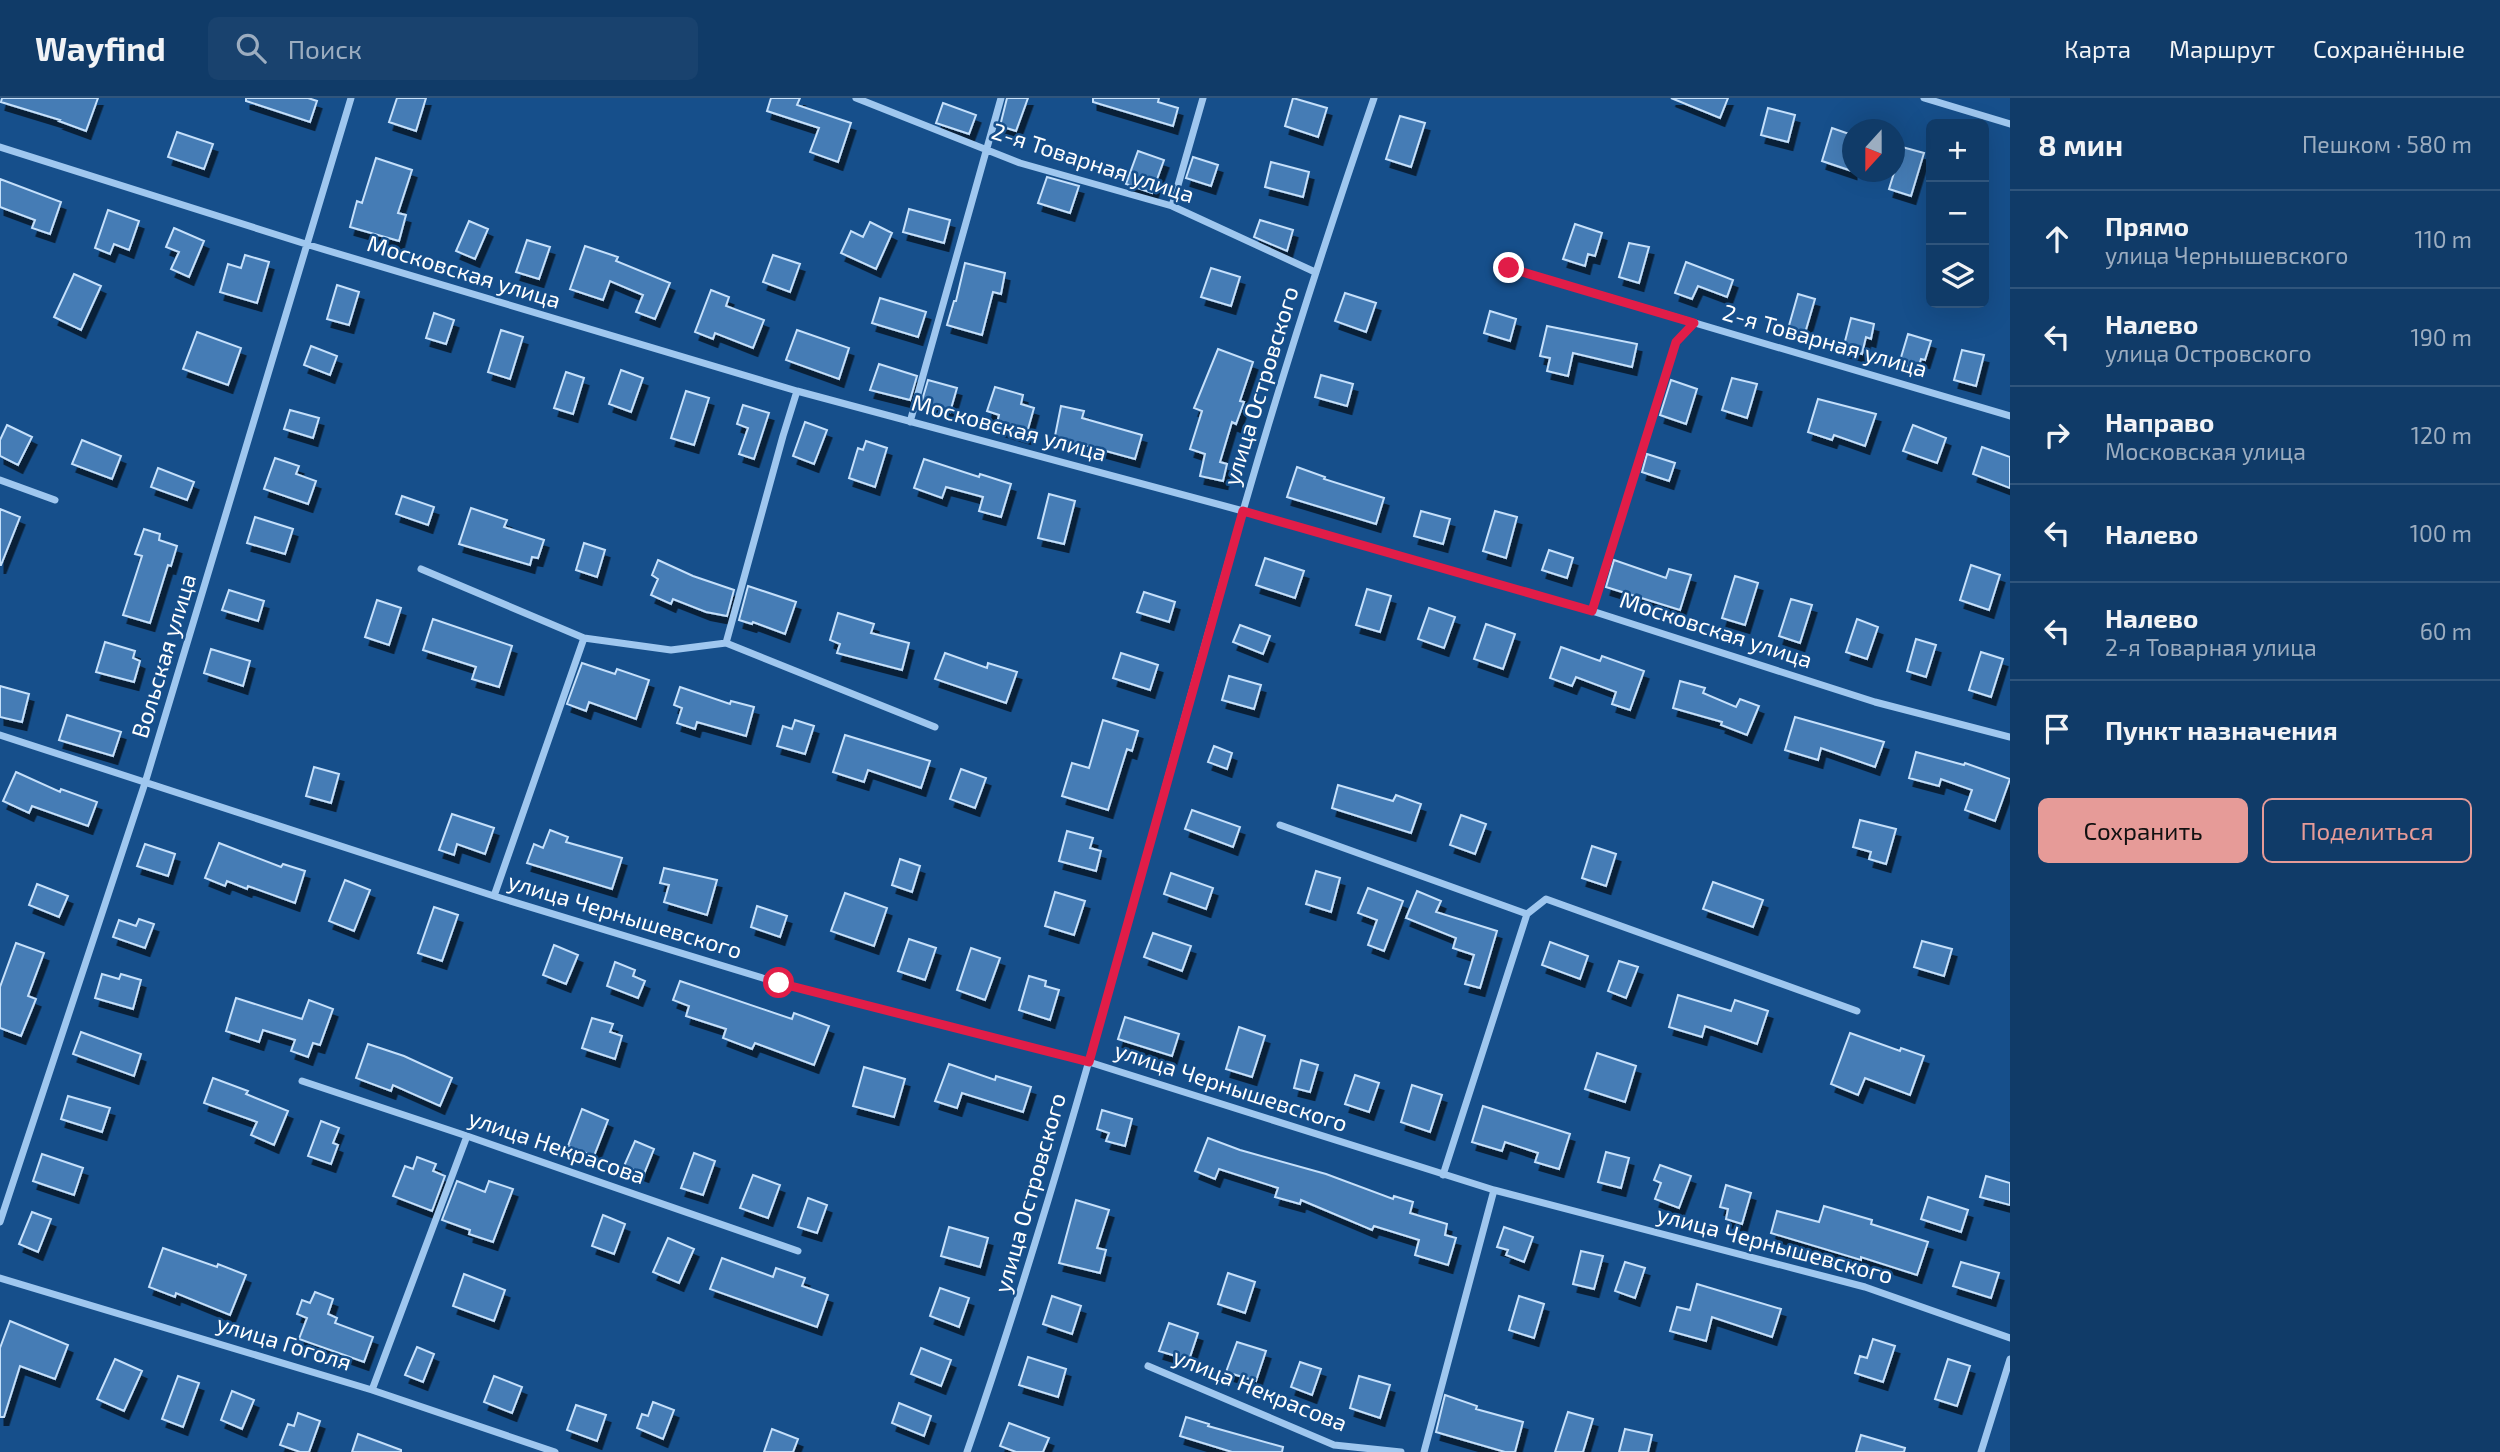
<!DOCTYPE html>
<html lang="ru">
<meta charset="utf-8">
<style>
:root{--surface:#103b68;--page:#19426e;--text:#f1f3f6;--muted:#9cadc0;--line:#30557c;--accent:#e69b98}
body{margin:0;font-family:"Exo 2",sans-serif;background:var(--page);color:var(--text)}
.controls{position:absolute;right:21px;top:21px;display:grid;overflow:hidden;border-radius:10px;box-shadow:0 7px 28px #0002}
.controls button{width:63px;height:63px;display:grid;place-items:center;padding:0;border:0;border-bottom:2px solid var(--line);background:var(--surface);color:var(--text);font:35px sans-serif}
.compass{position:absolute;left:1842px;top:21px;width:63px;height:63px;border-radius:50%;background:var(--surface);box-shadow:0 7px 28px #0002;rotate:201deg}
.stop{position:absolute;width:21px;height:21px;margin:-16px;border:5px solid #e11d48;border-radius:50%;background:#fff}
.stop.end{background:#e11d48;border-color:#fff;box-shadow:0 2px 7px #0008}
.list{margin:0;padding:0;list-style:none}
h2{display:flex;justify-content:space-between;align-items:center;height:91px;margin:0;padding:0 28px;font-size:30px}
h2 small{font-size:23px;font-weight:400;color:var(--muted)}
.list li{display:grid;grid-template-columns:46px 1fr auto;gap:21px;align-items:center;box-sizing:border-box;height:98px;padding:0 28px;border-top:2px solid var(--line)}
.list b{display:block;font-size:26px;white-space:nowrap}
.list p{margin:0;font-size:23px;white-space:nowrap;color:var(--muted)}
.list em{font-size:23px;font-style:normal;color:var(--muted)}
.actions{display:flex;gap:14px;padding:21px 28px}
.actions a{flex:1;padding:16px 0;border:2px solid var(--accent);border-radius:10px;text-align:center;font-size:24px;color:var(--accent)}
.actions .main{background:var(--accent);color:#111}
.icon{flex:none;width:38px;height:38px;fill:none;stroke:currentColor;stroke-width:2;stroke-linecap:round;stroke-linejoin:round}
.map{position:relative;flex:none;width:2010px;height:1354px;overflow:hidden}
header{display:flex;align-items:center;gap:42px;box-sizing:border-box;height:98px;padding:0 35px;background:var(--surface);border-bottom:2px solid var(--line)}
header strong{font-size:33px}
nav{display:flex;gap:38px;margin-inline-start:auto;font-size:24px}
.search{width:490px;height:63px;background:var(--page);display:flex;align-items:center;gap:18px;box-sizing:border-box;padding:0 24px;border-radius:10px;color:var(--muted);font-size:26px}
main{display:flex}
aside{flex:1;background:var(--surface)}
.map>svg:first-child{display:block}
.building{fill:#447bb5;stroke:#c5e0fb;stroke-width:2;filter:url(#shadow)}
.lines{fill:none;stroke-linecap:round;stroke-linejoin:round}
.minor{stroke:#9fc7ef;stroke-width:7}
.route{stroke:#e11d48;stroke-width:9}
.labels{text-anchor:middle;stroke-width:5;stroke-linejoin:round;paint-order:stroke}
.street-label{font-size:23px;fill:#fff;stroke:#164f8b}
</style>
<header>
<strong>Wayfind</strong>
<div class="search"><svg class="icon" aria-label="search" viewBox="0 0 24 24"><circle cx="10" cy="10" r="6"/><path d="M15 15l6 6"/></svg>Поиск</div>
<nav><a>Карта</a><a>Маршрут</a><a>Сохранённые</a></nav>
</header>
<main>
<div class="map">
<svg width="2010" height="1354" viewBox="0 0 2010 1354">
<defs>
<filter id="shadow"><feDropShadow dx="4.5" dy="8" stdDeviation="0" flood-color="#0009"/></filter>
</defs>
<rect width="100%" height="100%" fill="#164f8b"/>
<path class="building" d="M2,0H98L86,33L59,23L60,22L1,4Z
M246,0H308L317,3L310,24L246,3Z
M397,0H426L416,33L389,24Z
M771,0H800L797,7L851,25L838,64L810,54L819,30L767,13Z
M1007,0H1028L1016,33L1000,28Z
M1093,0H1159L1158,4L1178,10L1173,28L1093,4Z
M1293,0L1327,10L1318,39L1285,28Z
M1671,0H1728L1720,20Z
M943,5L976,17L969,36L936,25Z
M1768,10L1795,17L1788,44L1761,37Z
M1400,18L1425,25L1411,69L1386,61Z
M1832,30L1852,37V73L1822,63Z
M177,34L213,46L204,71L168,59Z
M1902,49L1924,55L1911,98L1889,91Z
M1138,53L1164,62L1152,95L1126,86Z
M1193,59L1218,67L1211,88L1186,80Z
M376,60L412,72L398,115L406,117L399,143L350,129L357,103L362,105Z
M1271,64L1309,74L1303,99L1265,89Z
M1047,79L1079,88L1070,115L1038,105Z
M0,81L61,104L50,136L32,130L35,122L0,109Z
M909,111L950,122L944,145L903,134Z
M108,112L139,123L129,152L114,146L110,156L95,150Z
M1260,122L1293,132L1287,153L1254,139Z
M469,123L488,131L475,161L456,153Z
M870,124L892,135L876,171L841,155L851,133L863,139Z
M1575,126L1602,135L1595,158L1588,156L1585,168L1563,161Z
M174,130L204,143L189,179L171,171L179,154L166,149Z
M527,142L550,149L539,181L516,174Z
M1629,145L1649,149L1639,185L1619,179Z
M585,148L618,159L616,163L670,185L655,221L636,214L643,197L610,183L603,202L570,191Z
M245,157L269,164L257,205L220,194L228,166L241,170Z
M773,157L800,166L790,194L763,184Z
M1686,164L1733,182L1727,199L1698,188L1692,201L1675,195Z
M965,165L1005,175L1001,196L993,194L982,237L947,227L954,203H956Z
M1211,170L1240,179L1231,208L1201,199Z
M74,176L101,188L81,232L54,219Z
M337,187L359,194L349,227L327,221Z
M711,192L729,199L726,208L764,222L753,250L715,235L713,241L695,234Z
M1345,195L1376,205L1366,234L1335,223Z
M1798,196L1815,201L1805,235L1788,231Z
M880,200L926,214L918,239L872,225Z
M1490,213L1516,221L1510,243L1484,235Z
M434,215L454,222L446,246L426,240Z
M1851,220L1874,226L1871,241L1866,239L1862,256L1843,251Z
M1547,228L1637,246L1632,269L1573,255L1568,278L1547,273L1550,260L1540,258Z
M501,232L523,239L510,281L488,274Z
M797,232L849,250L839,281L786,262Z
M197,234L241,250L228,287L183,271Z
M1908,236L1931,243L1925,262L1921,261L1918,271L1899,266Z
M311,248L337,258L330,277L304,267Z
M1218,251L1253,264L1240,303L1244,304L1236,326L1232,324L1220,364L1227,366L1223,383L1200,378L1205,356L1190,351L1202,313L1194,310Z
M1962,252L1984,257L1976,288L1954,282Z
M879,266L917,278L910,302L870,292Z
M621,272L643,280L631,314L609,306Z
M566,274L584,280L573,316L554,310Z
M1321,277L1353,286L1347,308L1315,299Z
M1732,280L1757,286L1747,320L1722,312Z
M928,282L957,290L950,314L921,306Z
M1671,282L1697,291L1686,326L1660,317Z
M995,289L1023,297L1021,306L1034,310L1026,338L996,329L999,317L987,313Z
M686,293L709,300L694,347L671,340Z
M1818,301L1876,316L1865,348L1834,337L1832,342L1808,334Z
M743,307L769,315L754,361L739,356L748,330L737,326Z
M1061,308L1084,313L1082,320L1142,337L1135,361L1077,345V348L1054,343Z
M290,312L319,320L313,340L284,331Z
M805,324L827,332L814,366L793,358Z
M7,327L32,339L18,367L0,358V342Z
M1913,327L1946,340L1937,365L1903,353Z
M82,342L121,358L112,381L72,366Z
M866,343L887,350L875,389L849,380L858,350L863,352Z
M1982,349L2010,359V390L1973,376Z
M1647,356L1675,365L1669,383L1642,374Z
M275,360L299,368L296,376L316,383L308,406L264,391Z
M924,361L979,379L980,376L1011,386L1001,419L979,413L983,399L946,389L942,400L914,390Z
M1297,369L1325,379L1324,381L1384,400L1376,426L1287,399Z
M158,370L194,384L187,402L151,389Z
M1049,396L1075,403L1064,446L1038,440Z
M402,398L434,409L428,427L396,416Z
M471,410L507,422L504,429L544,442L538,460L532,459L530,467L459,446Z
M0,411L20,419L1,467H0Z
M1421,413L1450,421L1443,446L1414,438Z
M1495,413L1517,419L1506,460L1483,453Z
M255,419L293,431L285,456L247,445Z
M144,431L160,436L159,442L177,448L171,468L168,467L150,525L123,517L142,458L135,456Z
M584,445L605,452L597,479L576,472Z
M1549,452L1573,460L1567,480L1542,472Z
M1265,460L1304,473L1295,500L1256,487Z
M658,462L693,478L734,492L727,518L706,514L673,501L671,506L651,497L658,481L652,477Z
M1614,462L1666,480L1669,471L1691,477L1680,512L1606,489Z
M1971,467L2000,477L1989,512L1960,502Z
M1735,478L1758,485L1745,527L1722,520Z
M748,488L796,504L785,536L753,524L752,526L739,522Z
M1367,491L1391,498L1380,534L1356,527Z
M229,492L264,503L258,523L222,512Z
M1144,494L1175,504L1169,524L1137,514Z
M1791,501L1812,507L1800,545L1779,538Z
M377,502L401,510L389,547L365,539Z
M1429,510L1455,519L1444,550L1418,541Z
M838,515L874,526L871,535L909,545L902,572L837,555L840,546L830,542Z
M433,521L512,548L499,589L472,581L476,569L423,552Z
M1857,521L1878,529L1867,561L1846,554Z
M1486,526L1515,536L1503,571L1474,561Z
M1240,527L1270,538L1263,556L1233,544Z
M1916,541L1936,547L1926,579L1907,573Z
M105,544L135,553L133,560L140,563L134,584L96,574Z
M1561,549L1600,563L1602,558L1644,573L1630,612L1612,606L1616,594L1576,579L1572,588L1550,580Z
M211,551L250,563L243,588L204,575Z
M1981,554L2003,561L1991,599L1969,592Z
M945,555L987,570L988,565L1017,574L1006,605L935,581Z
M1121,555L1158,567L1150,592L1113,580Z
M582,565L615,576L617,571L649,582L636,621L589,604L586,613L567,606Z
M1229,578L1261,587L1254,611L1222,602Z
M1680,583L1705,590L1703,595L1736,609L1740,601L1759,608L1747,637L1721,627L1722,624L1673,610Z
M0,588L29,596L22,624L0,619Z
M680,589L730,606L731,603L754,609L746,638L697,624L695,631L677,625L682,610L674,607Z
M67,617L121,634L113,658L59,642Z
M1795,619L1884,644L1875,669L1821,650L1818,662L1785,652Z
M795,622L814,628L805,656L777,648L783,628L792,631Z
M1103,622L1138,633L1132,653L1127,651L1108,712L1062,698L1072,665L1089,670Z
M845,637L930,663L921,690L868,672L864,684L833,674Z
M1214,648L1232,655L1227,671L1208,664Z
M1916,654L1964,667L1965,665L2010,681L1995,723L1965,712L1972,692L1941,681L1939,688L1909,680Z
M314,669L339,676L331,705L306,698Z
M961,671L986,680L975,710L950,701Z
M16,674L60,694L61,691L97,704L88,728L32,708L29,715L3,703Z
M1338,687L1393,703L1396,697L1421,706L1411,735L1332,710Z
M1192,712L1240,729L1233,749L1185,731Z
M452,716L494,730L485,756L457,746L454,757L439,752Z
M1461,717L1486,726L1475,756L1450,747Z
M1860,722L1896,731L1886,766L1869,761L1871,754L1853,749Z
M550,732L568,739L566,744L622,760L612,791L527,765L534,746L543,750Z
M1067,733L1093,740L1090,750L1101,753L1096,773L1059,763Z
M219,745L281,769L283,766L305,773L295,805L248,788L247,791L227,783L225,788L205,780Z
M145,746L175,756L168,778L137,768Z
M1592,748L1616,756L1606,788L1582,780Z
M900,761L920,768L912,794L892,787Z
M664,770L717,782L707,817L664,804L669,787L660,785Z
M1316,773L1340,780L1331,814L1306,806Z
M1171,775L1213,790L1206,811L1164,796Z
M345,782L370,792L354,833L329,823Z
M1713,784L1763,802L1753,829L1703,811Z
M37,786L68,798L59,819L29,807Z
M1368,790L1403,803L1384,853L1368,847L1377,822L1358,815Z
M1417,793L1441,803L1436,814L1497,833L1480,890L1465,886L1474,857L1453,850L1456,840L1406,820Z
M1055,794L1085,803L1074,837L1045,828Z
M845,795L887,810L874,848L831,833Z
M757,808L787,818L780,839L751,829Z
M434,809L458,817L442,863L418,855Z
M139,821L154,826L145,850L113,839L119,822L136,828Z
M1153,835L1191,848L1182,873L1144,859Z
M909,841L936,850L925,882L898,873Z
M1922,843L1952,851L1944,878L1914,869Z
M1550,844L1588,858L1580,881L1542,867Z
M16,845L44,855L28,898L36,901L21,938L0,930V889Z
M554,847L578,857L566,886L543,877Z
M971,850L1000,860L985,902L957,892Z
M1619,863L1638,869L1626,900L1608,893Z
M615,864L635,872L633,878L645,883L638,900L607,888Z
M102,876L119,881L121,876L141,882L133,911L95,900Z
M1029,878L1046,883L1045,888L1059,892L1050,922L1019,912Z
M680,883L792,921L794,915L829,928L814,967L755,945L752,951L723,940L726,931L686,918L689,908L673,902Z
M1678,897L1731,913L1735,902L1768,913L1757,946L1705,928L1702,939L1669,929Z
M236,900L302,921L309,902L333,911L320,947L313,945L308,959L291,953L295,942L263,932L259,944L226,933Z
M1125,919L1179,936L1172,958L1118,941Z
M592,920L613,926L610,934L622,938L615,961L582,950Z
M1239,929L1265,938L1252,979L1226,971Z
M81,934L141,956L134,978L73,956Z
M1850,935L1900,953L1901,950L1924,958L1910,997L1865,980L1858,997L1831,986Z
M368,946L404,958L452,980L440,1008L393,987L391,993L356,980Z
M1597,955L1636,968L1625,1004L1585,991Z
M1301,962L1318,967L1310,994L1294,990Z
M949,966L995,982L996,978L1031,989L1023,1014L962,995L957,1010L935,1003Z
M864,969L905,981L894,1019L853,1008Z
M1355,977L1379,985L1369,1014L1345,1006Z
M213,980L248,993L246,996L288,1013L274,1047L251,1037L257,1024L204,1005Z
M1412,987L1442,997L1430,1034L1401,1024Z
M68,998L110,1010L102,1034L61,1021Z
M1483,1008L1570,1036L1559,1071L1535,1064L1538,1055L1505,1044L1502,1053L1472,1044Z
M582,1011L608,1022L594,1058L568,1048Z
M1102,1012L1132,1021L1125,1048L1106,1043L1109,1035L1097,1031Z
M321,1023L339,1030L333,1045L338,1047L331,1066L308,1058Z
M1208,1040L1240,1052L1326,1076L1393,1101L1394,1098L1413,1104L1410,1115L1447,1126L1445,1137L1456,1140L1448,1167L1415,1157L1419,1142L1374,1128L1372,1132L1301,1102L1300,1106L1275,1099L1278,1090L1219,1071L1215,1081L1195,1073Z
M635,1043L654,1051L644,1076L624,1068Z
M1606,1054L1629,1060L1621,1090L1598,1084Z
M694,1055L715,1063L703,1097L681,1090Z
M42,1056L83,1070L74,1097L33,1083Z
M417,1059L436,1066L433,1073L445,1078L432,1113L393,1098L405,1068L413,1071Z
M1660,1067L1691,1078L1679,1110L1655,1101L1661,1085L1654,1082Z
M753,1077L780,1087L768,1120L740,1110Z
M1986,1078L2010,1085V1107L1980,1099Z
M457,1083L485,1094L489,1083L513,1091L493,1144L469,1136L470,1132L442,1122Z
M1726,1087L1751,1095L1742,1126L1726,1121L1728,1111L1720,1109Z
M1928,1099L1968,1112L1961,1134L1921,1121Z
M808,1100L827,1107L817,1135L798,1129Z
M1076,1102L1109,1112L1097,1150L1106,1152L1100,1175L1059,1165Z
M1824,1108L1872,1122L1871,1126L1928,1144L1917,1177L1861,1159V1162L1771,1135L1777,1113L1819,1124Z
M32,1114L51,1121L38,1154L19,1146Z
M603,1117L625,1126L614,1156L592,1148Z
M949,1129L988,1140L980,1169L941,1158Z
M1504,1129L1533,1139L1524,1164L1506,1157L1508,1152L1497,1149Z
M668,1140L694,1151L679,1185L653,1174Z
M163,1150L217,1169L218,1166L246,1177L230,1217L176,1195L175,1199L149,1189Z
M1581,1153L1603,1158L1594,1191L1573,1186Z
M722,1160L773,1179L776,1170L805,1180L802,1188L828,1197L817,1229L710,1191Z
M1625,1164L1645,1170L1635,1200L1615,1193Z
M1961,1164L1999,1175L1991,1200L1953,1188Z
M1228,1175L1255,1184L1245,1215L1218,1206Z
M464,1176L505,1192L494,1223L453,1208Z
M1697,1186L1781,1211L1772,1239L1712,1219L1706,1243L1670,1233L1677,1209L1690,1212Z
M940,1190L969,1200L959,1229L930,1218Z
M315,1194L333,1201L328,1216L337,1220L335,1225L373,1239L364,1264L299,1241L307,1220L297,1216L302,1202L310,1205Z
M1052,1198L1081,1208L1072,1236L1043,1226Z
M1519,1198L1544,1206L1534,1240L1509,1232Z
M10,1223L68,1247L55,1281L20,1268L4,1319H0V1250Z
M1169,1225L1198,1235L1189,1262L1159,1253Z
M1873,1241L1895,1248L1883,1284L1855,1275L1860,1258L1867,1260Z
M1237,1244L1266,1253L1256,1283L1226,1274Z
M417,1249L434,1256L423,1284L405,1277Z
M921,1250L951,1262L941,1288L911,1276Z
M1028,1259L1066,1271L1058,1299L1019,1287Z
M115,1261L142,1273L124,1313L97,1301Z
M1948,1261L1970,1268L1957,1308L1935,1301Z
M1300,1264L1321,1271L1312,1297L1291,1289Z
M178,1278L199,1285L183,1329L162,1321Z
M494,1278L522,1289L512,1315L484,1304Z
M1359,1278L1390,1287L1380,1320L1350,1310Z
M232,1293L254,1302L242,1331L221,1322Z
M1445,1297L1477,1308L1476,1311L1523,1324L1515,1354H1505L1436,1334Z
M653,1304L674,1312L663,1341L637,1330L642,1316L648,1318Z
M899,1305L931,1318L924,1338L892,1325Z
M576,1307L606,1317L597,1343L567,1332Z
M1568,1314L1593,1321L1583,1354H1555Z
M298,1315L320,1323L309,1354H300L280,1347L288,1326L294,1328Z
M1186,1319L1209,1326L1208,1328L1283,1349L1282,1354H1232L1180,1338Z
M1009,1325L1049,1340L1043,1354H1016L1000,1348Z
M772,1331L798,1341L793,1354H764Z
M1625,1331L1652,1337L1648,1354H1619Z
M358,1336L401,1352V1354H352Z
M1861,1337L1905,1350L1904,1354H1856Z"/>
<g class="lines">
<path class="minor" d="M856,0L1020,65L1172,108L1315,174
M1924,0L2010,26
M0,49L309,147L797,293L1243,413L1592,513L1875,604L2010,639
M1172,108L1203,0
M1509,170L2010,318
M910,324L1001,0
M0,382L55,402
M421,471L584,540L671,552L726,545L935,629
M1592,513L1676,244L1694,225
M726,545L783,338L797,293
M0,637L494,798L779,885L1089,964L1494,1092L1865,1189L2010,1240
M1280,727L1527,816L1546,801L1857,913
M494,798L584,540
M302,983L467,1038L798,1153
M1443,1077L1527,816
M0,1124L145,685L351,0
M0,1180L372,1292L555,1354
M1148,1268L1334,1347L1401,1354
M372,1292L467,1038
M967,1354C1074,1045 1152,727 1243,413C1283,274 1327,137 1374,0
M1424,1354L1494,1092
M1981,1354L2010,1261"/>
</g>
<g class="lines">
<path class="route" d="M779,885L1089,964L1243,413L1592,513L1676,244L1694,225L1509,170"/>
</g>
<g class="labels">
<g class="street-label">
<text transform="translate(1093 65) rotate(18)" y="8">2-я Товарная улица</text>
<text transform="translate(464 174) rotate(17)" y="8">Московская улица</text>
<text transform="translate(1825 243) rotate(16)" y="8">2-я Товарная улица</text>
<text transform="translate(1261 288) rotate(-73)" y="8">улица Островского</text>
<text transform="translate(1009 330) rotate(15)" y="8">Московская улица</text>
<text transform="translate(1716 532) rotate(18)" y="8">Московская улица</text>
<text transform="translate(164 558) rotate(-73)" y="8">Вольская улица</text>
<text transform="translate(625 818) rotate(17)" y="8">улица Чернышевского</text>
<text transform="translate(1231 989) rotate(18)" y="8">улица Чернышевского</text>
<text transform="translate(557 1049) rotate(19)" y="8">улица Некрасова</text>
<text transform="translate(1030 1095) rotate(-74)" y="8">улица Островского</text>
<text transform="translate(1775 1147) rotate(15)" y="8">улица Чернышевского</text>
<text transform="translate(284 1245) rotate(17)" y="8">улица Гоголя</text>
<text transform="translate(1260 1292) rotate(22)" y="8">улица Некрасова</text>
</g>
</g>
</svg>
<div class="controls">
<button>+</button>
<button>−</button>
<button><svg class="icon" aria-label="layers" viewBox="0 0 24 24"><path d="M12 4l9 5-9 5-9-5zM3 14l9 5 9-5"/></svg></button>
</div>
<svg class="compass" viewBox="-18 -18 36 36"><path d="M0-13l5 13h-10z" fill="#e53935"/><path d="M0 13l5-13h-10z" fill="#9cadc0"/></svg>
<div class="stop" style="left:779px;top:885px"></div>
<div class="stop end" style="left:1509px;top:170px"></div>
</div>
<aside>
<h2>8 мин<small>Пешком · 580 m</small></h2>
<ul class="list">
<li><svg class="icon" aria-label="ahead" viewBox="0 0 24 24"><path d="M12 20V5M6 11l6-6 6 6"/></svg><div><b>Прямо</b><p>улица Чернышевского</p></div><em>110 m</em></li>
<li><svg class="icon" aria-label="left" viewBox="0 0 24 24"><path d="M17 20v-9H6M10 6l-5 5 5 5"/></svg><div><b>Налево</b><p>улица Островского</p></div><em>190 m</em></li>
<li><svg class="icon" aria-label="right" viewBox="0 0 24 24"><path d="M7 20v-9h11M14 6l5 5-5 5"/></svg><div><b>Направо</b><p>Московская улица</p></div><em>120 m</em></li>
<li><svg class="icon" aria-label="left" viewBox="0 0 24 24"><path d="M17 20v-9H6M10 6l-5 5 5 5"/></svg><div><b>Налево</b></div><em>100 m</em></li>
<li><svg class="icon" aria-label="left" viewBox="0 0 24 24"><path d="M17 20v-9H6M10 6l-5 5 5 5"/></svg><div><b>Налево</b><p>2-я Товарная улица</p></div><em>60 m</em></li>
<li><svg class="icon" aria-label="arrive" viewBox="0 0 24 24"><path d="M6 21V4h12l-3 4 3 4H6"/></svg><div><b>Пункт назначения</b></div></li>
</ul>
<div class="actions"><a class="main">Сохранить</a><a>Поделиться</a></div>
</aside>
</main>
